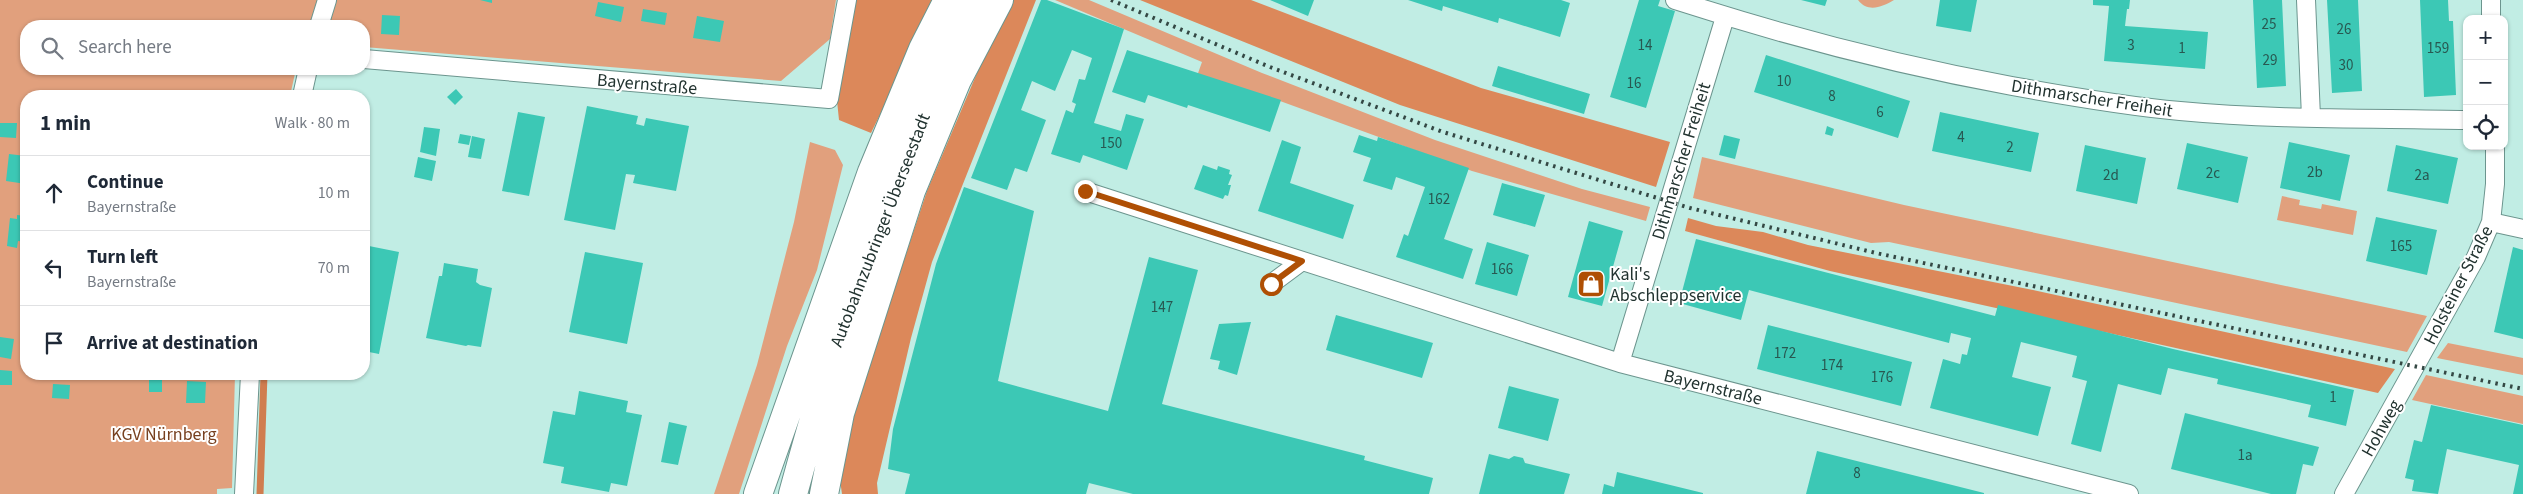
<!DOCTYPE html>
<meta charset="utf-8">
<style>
:root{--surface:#fff;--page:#f6f6f7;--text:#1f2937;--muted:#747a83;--line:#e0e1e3}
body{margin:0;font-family:"Source Sans 3",sans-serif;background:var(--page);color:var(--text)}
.controls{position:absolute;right:15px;top:15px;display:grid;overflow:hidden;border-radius:10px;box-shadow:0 1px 4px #0004}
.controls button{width:45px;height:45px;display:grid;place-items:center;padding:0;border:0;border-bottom:1px solid var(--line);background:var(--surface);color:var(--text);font:25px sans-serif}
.stop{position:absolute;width:15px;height:15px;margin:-11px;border:4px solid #af4f04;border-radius:50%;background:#fff}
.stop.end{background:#af4f04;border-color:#fff;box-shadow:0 1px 5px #0008}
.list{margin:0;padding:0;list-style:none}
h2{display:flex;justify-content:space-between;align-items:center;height:65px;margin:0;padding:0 20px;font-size:21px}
h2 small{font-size:16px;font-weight:400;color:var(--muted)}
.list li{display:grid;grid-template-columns:32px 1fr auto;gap:15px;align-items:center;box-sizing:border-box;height:75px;padding:0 20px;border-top:1px solid var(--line)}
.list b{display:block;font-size:19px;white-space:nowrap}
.list p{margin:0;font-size:16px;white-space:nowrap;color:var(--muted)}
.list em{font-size:16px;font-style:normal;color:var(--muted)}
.icon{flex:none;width:28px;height:28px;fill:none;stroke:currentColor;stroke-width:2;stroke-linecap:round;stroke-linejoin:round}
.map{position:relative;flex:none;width:2523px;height:494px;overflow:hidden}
.search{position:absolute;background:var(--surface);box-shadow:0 1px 4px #0004;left:20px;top:20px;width:350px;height:55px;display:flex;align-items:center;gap:12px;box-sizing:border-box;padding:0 18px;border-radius:20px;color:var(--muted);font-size:19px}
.panel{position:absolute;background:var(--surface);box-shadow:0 1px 4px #0004;left:20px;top:90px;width:350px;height:290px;border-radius:20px}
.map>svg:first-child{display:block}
.green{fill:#e1a07d}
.forest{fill:#dc885a}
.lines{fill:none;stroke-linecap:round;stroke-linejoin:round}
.stream{stroke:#d07d4f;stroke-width:7}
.building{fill:#3cc8b5}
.minor-casing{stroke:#6c958e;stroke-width:20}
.trunk-casing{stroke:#6c958e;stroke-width:30}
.minor{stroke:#fff;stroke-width:18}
.trunk{stroke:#fff;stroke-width:28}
.rail{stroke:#344844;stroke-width:4;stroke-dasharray:2.5 5;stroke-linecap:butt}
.route{stroke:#af4f04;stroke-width:6}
.labels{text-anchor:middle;stroke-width:4;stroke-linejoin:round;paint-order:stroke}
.number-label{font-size:15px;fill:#285851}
.street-label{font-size:18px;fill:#223330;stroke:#fff}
.poi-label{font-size:18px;fill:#223330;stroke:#fff;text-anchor:start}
.park-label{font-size:18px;fill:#77401f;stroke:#fff}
</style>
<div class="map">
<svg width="2523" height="494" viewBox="0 0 2523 494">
<rect width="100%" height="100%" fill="#c1ede4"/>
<path class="green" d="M0,0H836L830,39L781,81L364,47V26H26V69H296L290,96H26V374H235L232,488L217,489V494H0Z
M1055,0H1089L1262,73L1435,140L1582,189L1650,207L1646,221L1472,171L1280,101L1197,76L1202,62Z
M1858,0H1894C1882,7 1868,13 1858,0Z
M810,142L835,150L843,165L817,270L787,346L739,494H714L757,365L794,222Z
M1702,157L1904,205L2427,316L2407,352L1889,242L1871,243L1693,198Z
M2282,196L2300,200L2299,205L2321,209L2322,204L2357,211L2353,235L2277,220Z
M2448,343L2523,358V375L2437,358Z
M2426,375L2523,396V424L2412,400Z"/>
<path class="forest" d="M855,0H936L871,133L839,120L836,91Z
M1008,0H1036L932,262L911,338L877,483L878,494H842L840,480L854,410L927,191Z
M1140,0H1251L1481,88L1670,142L1656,187L1400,105Z
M1688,218L1716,226L1763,232L1808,245L2033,290L2395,369L2378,393L1830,271L1685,231Z"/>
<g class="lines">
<path class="stream" d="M260,494L264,374"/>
</g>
<path class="building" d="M480,0H492V3Z
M1041,0H1047L1124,29L1094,123L1121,131L1126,114L1144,119L1127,170L1083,155L1080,163L1051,154L1066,110L1073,113L1076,104L1072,102L1079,79L1085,80L1092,58L1072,50L1055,91L1032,81L1021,110L1046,120L1027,172L1015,168L1007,190L971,178Z
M1270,0H1314L1308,16Z
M1408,0H1561L1570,3L1560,37L1499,18L1498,23L1443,6L1442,11Z
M1639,0H1660L1658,6L1675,11L1646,108L1610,97Z
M1801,0H1827L1825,6Z
M1940,0H1977L1971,32L1936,26Z
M2093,0H2130L2129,9H2127L2125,26L2208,32L2205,69L2104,61L2109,6L2093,5Z
M2253,0H2282L2286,86L2257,88Z
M2327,0H2358L2362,91L2332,93Z
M2420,0H2448L2449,21H2453L2456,95L2424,97Z
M598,2L624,7L621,22L595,16Z
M643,9L667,13L665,25L641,21Z
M382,15L400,16L399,35L381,34Z
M697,16L724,21L720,42L693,38Z
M1127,50L1281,100L1270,132L1188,105L1187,108L1148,95L1145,103L1112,92Z
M1766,55L1910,101L1898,138L1754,92Z
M1498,66L1590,94L1584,114L1492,86Z
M456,89L463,97L455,105L447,97Z
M587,106L638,116L636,124L644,126L646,118L689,126L676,191L633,183L635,175L626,174L615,230L564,220Z
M518,112L545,117L529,196L502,191Z
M1940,112L2039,133L2031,172L1932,151Z
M0,123H17L16,138L0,137Z
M1827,126L1834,129L1832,136L1825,134Z
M424,127L440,129L436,156L420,152Z
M460,134L471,136L469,145L458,143Z
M1359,135L1377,141L1378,137L1469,168L1444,239L1473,249L1463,279L1396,257L1404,234L1408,236L1425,187L1396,177L1392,190L1363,181L1371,158L1353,152Z
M1724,135L1740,139L1735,159L1719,155Z
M472,136L485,139L481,159L468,157Z
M1282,140L1301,147L1290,183L1354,205L1343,239L1258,211Z
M2289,142L2350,155L2340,201L2280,188Z
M2187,143L2248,157L2238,203L2177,189Z
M2085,145L2146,158L2137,204L2076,191Z
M2396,145L2458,158L2448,204L2387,191Z
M9,154L26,156V184L6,181Z
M418,157L436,161L432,181L414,177Z
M1203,165L1217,170L1218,166L1230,170L1229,174L1232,175L1228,185H1231L1228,196L1225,195L1223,199L1194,189Z
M1502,183L1545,195L1535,227L1493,215Z
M964,187L1034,211L998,381L1108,411L1149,257L1198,270L1162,404L1365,456L1364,460L1433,478L1429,494H1133L1089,483L1086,494H905L910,474L888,469L893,429L936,264Z
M17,215L26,216V242L18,241L17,248L7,246L10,218L17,219Z
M2376,217L2437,230L2427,275L2366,261Z
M1589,221L1623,231L1602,306L1568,297Z
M1696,239L1995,316L1998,305L2173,349L2354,390L2346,426L2308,417L2311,405L2217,384L2218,379L2168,368L2161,395L2118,384L2101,452L2071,444L2087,381L2072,377L2077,356L2021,342L2012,377L2051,387L2038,436L1930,408L1943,359L1960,364L1962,354L1967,355L1971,338L1951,333L1949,343L1749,290L1741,320L1679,303Z
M1487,242L1529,255L1517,296L1475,284Z
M364,245L399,252L379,354L364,351Z
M2513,247L2523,250V339L2494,332Z
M585,252L643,263L627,344L569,332Z
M444,263L478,269L476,282L480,285L492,288L481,347L468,345L466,346L426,338L439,276H442Z
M1336,315L1433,343L1422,378L1326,350Z
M1251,322L1237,375L1218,369L1220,361L1210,359L1219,324Z
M1768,325L1912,362L1901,406L1757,369Z
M0,337L14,339L11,359L0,357Z
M0,370L12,371V385H0Z
M149,375H162V392H149Z
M187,381L206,382L205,403H186Z
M53,384L70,385L69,399L52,398Z
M1509,386L1559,399L1548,441L1498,428Z
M579,391L628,401L626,412L642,415L627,486L611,483L609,492L561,483L564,467L543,463L553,411L575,415Z
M2431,405L2523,425V494H2513L2519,465L2447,449L2438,494L2412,491L2414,480L2405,478L2414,440L2422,442Z
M2185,413L2319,447L2313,466L2303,464L2296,494H2271L2171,469Z
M669,422L687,426L678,465L661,462Z
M1817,451L1984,493V494H1806Z
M1489,454L1509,459L1514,456L1523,458L1525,463L1570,474L1564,494H1479Z
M1617,472L1703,493V494H1602L1604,484L1614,487Z"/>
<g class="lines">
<g class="minor-casing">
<path id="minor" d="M1675,0C1786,36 1898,65 2012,86C2067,96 2124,106 2180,111C2275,120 2371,118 2467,120
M2306,0L2311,117
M2491,0V19
M319,26L327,0
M364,59L829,99L847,0
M302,96L308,69
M1085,191L1620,363L2129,494
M2491,222L2523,229
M1271,284L1302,261
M1620,363L1725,17
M244,494L250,374
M2344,494L2476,257L2491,222L2495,184V146"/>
</g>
<g class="trunk-casing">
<path id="trunk" d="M758,494L872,172L923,49L948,0
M793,494C839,324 895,158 974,0
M824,494L840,413L911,191L957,80L999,0"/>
</g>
<use href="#minor" class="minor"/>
<use href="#trunk" class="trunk"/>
<path class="rail" d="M1111,0L1270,67L1443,132L1690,208L1876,253L2523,389"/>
</g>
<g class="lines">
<path class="route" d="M1085,191L1302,261L1271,284"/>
</g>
<defs>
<g id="shop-square" transform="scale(1.4375)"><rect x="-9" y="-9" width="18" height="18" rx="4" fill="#af4f04" stroke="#fff"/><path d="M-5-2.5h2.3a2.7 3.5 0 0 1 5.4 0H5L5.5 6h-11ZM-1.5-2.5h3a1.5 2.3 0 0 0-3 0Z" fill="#fff"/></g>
</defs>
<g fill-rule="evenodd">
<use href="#shop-square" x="1591" y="284"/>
</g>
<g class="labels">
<g class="number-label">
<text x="2269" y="29">25</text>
<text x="2344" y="34">26</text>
<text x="1645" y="50">14</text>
<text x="2131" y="50">3</text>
<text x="2182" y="53">1</text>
<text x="2438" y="53">159</text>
<text x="2270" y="65">29</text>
<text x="2346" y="70">30</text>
<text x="1784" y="86">10</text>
<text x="1634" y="88">16</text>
<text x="1832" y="101">8</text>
<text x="1880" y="117">6</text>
<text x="1961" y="142">4</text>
<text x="1111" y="148">150</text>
<text x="2010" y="152">2</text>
<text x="2315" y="177">2b</text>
<text x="2213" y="178">2c</text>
<text x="2111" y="180">2d</text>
<text x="2422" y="180">2a</text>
<text x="1439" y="204">162</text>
<text x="2401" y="251">165</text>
<text x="1502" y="274">166</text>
<text x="1162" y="312">147</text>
<text x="1785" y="358">172</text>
<text x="1832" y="370">174</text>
<text x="1882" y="382">176</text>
<text x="2333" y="402">1</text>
<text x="2245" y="460">1a</text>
<text x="1857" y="478">8</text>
</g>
<g class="street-label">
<text transform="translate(647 84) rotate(5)" y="6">Bayernstraße</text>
<text transform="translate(2092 98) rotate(9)" y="6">Dithmarscher Freiheit</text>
<text transform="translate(1681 161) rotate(-73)" y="6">Dithmarscher Freiheit</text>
<text transform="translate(880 230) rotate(-69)" y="6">Autobahnzubringer Überseestadt</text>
<text transform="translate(2458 285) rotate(-63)" y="6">Holsteiner Straße</text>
<text transform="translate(1713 387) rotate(14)" y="6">Bayernstraße</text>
<text transform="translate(2381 428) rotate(-61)" y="6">Hohweg</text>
</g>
<g class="poi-label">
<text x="1610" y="280">Kali's<tspan x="1610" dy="21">Abschleppservice</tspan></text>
</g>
<g class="park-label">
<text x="164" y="440">KGV Nürnberg</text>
</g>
</g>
</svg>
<div class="controls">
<button>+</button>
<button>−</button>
<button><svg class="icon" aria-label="locate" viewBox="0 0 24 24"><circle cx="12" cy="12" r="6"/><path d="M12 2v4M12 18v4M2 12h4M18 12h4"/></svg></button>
</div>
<div class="stop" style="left:1271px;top:284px"></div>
<div class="stop end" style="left:1085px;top:191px"></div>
<div class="search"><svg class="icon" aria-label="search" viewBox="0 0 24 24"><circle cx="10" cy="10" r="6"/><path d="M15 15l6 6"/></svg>Search here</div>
<section class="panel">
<h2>1 min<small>Walk · 80 m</small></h2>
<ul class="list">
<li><svg class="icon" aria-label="ahead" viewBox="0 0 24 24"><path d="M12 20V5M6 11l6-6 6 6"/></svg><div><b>Continue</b><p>Bayernstraße</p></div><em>10 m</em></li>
<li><svg class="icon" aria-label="left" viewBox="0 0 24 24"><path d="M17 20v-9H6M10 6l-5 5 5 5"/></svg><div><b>Turn left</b><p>Bayernstraße</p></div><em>70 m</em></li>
<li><svg class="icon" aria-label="arrive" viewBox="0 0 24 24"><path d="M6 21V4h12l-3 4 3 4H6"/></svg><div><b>Arrive at destination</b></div></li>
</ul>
</section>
</div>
